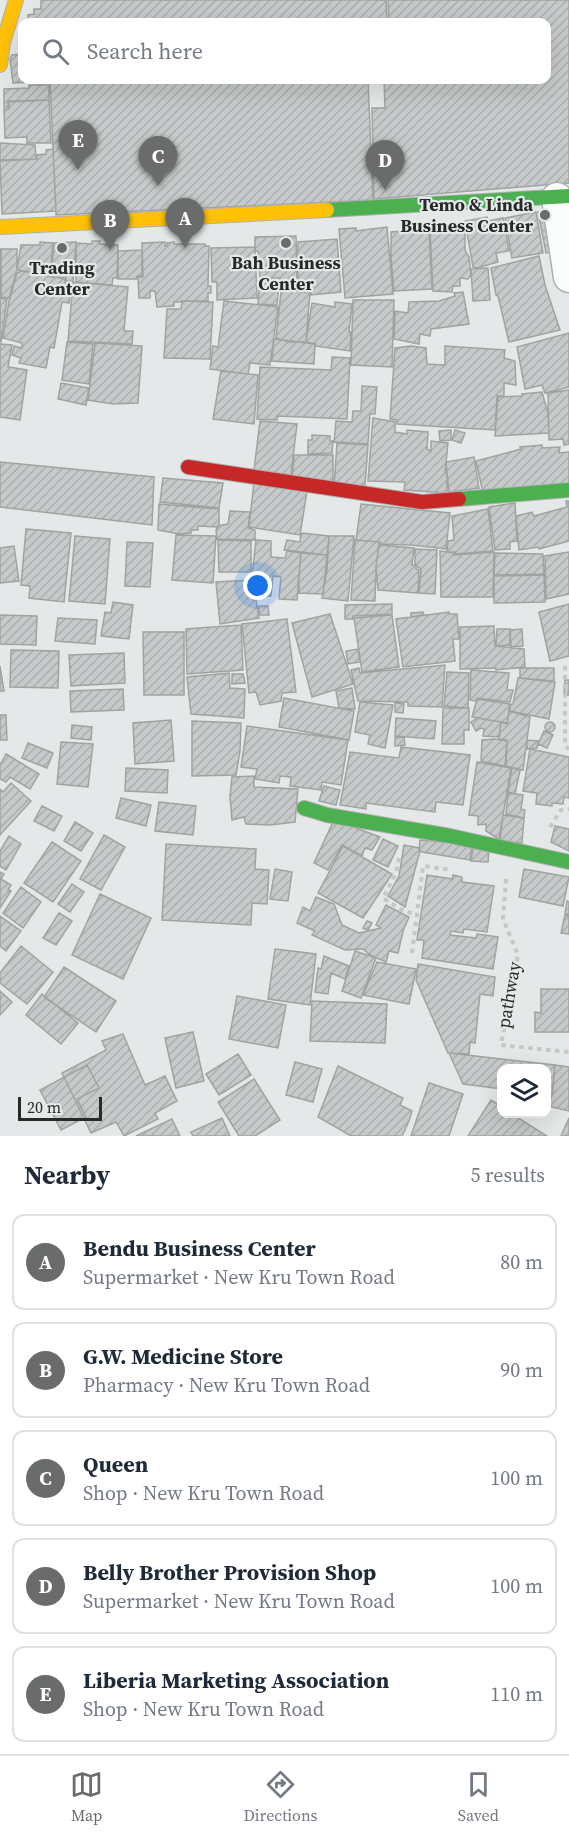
<!DOCTYPE html>
<meta charset="utf-8">
<style>
:root{--surface:#fff;--page:#f6f6f7;--text:#1f2937;--muted:#747a83;--line:#e0e1e3;--accent:#6a6c6c}
body{margin:0;font-family:"Source Serif 4",serif;background:var(--page);color:var(--text)}
.controls{position:absolute;right:18px;bottom:18px;display:grid;overflow:hidden;border-radius:12px;box-shadow:0 6px 24px #0002}
.controls button{width:54px;height:54px;display:grid;place-items:center;padding:0;border:0;border-bottom:2px solid var(--line);background:var(--surface);color:var(--text);font:30px sans-serif}
.scale{position:absolute;left:18px;bottom:15px;width:84px;box-sizing:border-box;padding-left:6px;border:3px solid #272a29;border-top:0;font-size:16px;line-height:21px;white-space:nowrap;color:#272a29;-webkit-text-stroke:4px #e4e9e9;paint-order:stroke}
.you{position:absolute;left:258px;top:586px;width:21px;height:21px;margin:-15px;border:4px solid #fff;border-radius:50%;background:#1a73e8;box-shadow:0 0 0 9px #1a73e833}
.badge{display:grid;place-items:center;width:39px;height:39px;border-radius:50%;background:var(--accent);color:#fff;font-size:20px;font-weight:700}
.pin{position:absolute;translate:-50% -50px;filter:drop-shadow(0 2px 3px #0008)}
.pin::after{content:'';position:absolute;top:32px;width:21px;height:18px;background:inherit;clip-path:polygon(0 0,100% 0,50% 100%)}
.list{margin:0;padding:0;list-style:none}
h2{display:flex;justify-content:space-between;align-items:center;height:78px;margin:0;padding:0 24px;font-size:26px}
h2 small{font-size:20px;font-weight:400;color:var(--muted)}
.list li{display:grid;grid-template-columns:39px 1fr auto;gap:18px;align-items:center;box-sizing:border-box;height:96px;margin:0 12px 12px;padding:0 12px;border:2px solid var(--line);border-radius:12px}
.list b{display:block;font-size:22px;white-space:nowrap}
.list p{margin:0;font-size:20px;white-space:nowrap;color:var(--muted)}
.list em{font-size:20px;font-style:normal;color:var(--muted)}
.icon{flex:none;width:33px;height:33px;fill:none;stroke:currentColor;stroke-width:2;stroke-linecap:round;stroke-linejoin:round}
.map{position:relative;flex:none;width:569px;height:1136px;overflow:hidden}
.search{position:absolute;background:var(--surface);box-shadow:0 6px 24px #0002;left:18px;right:18px;top:18px;height:66px;display:flex;align-items:center;gap:15px;box-sizing:border-box;padding:0 21px;border-radius:12px;color:var(--muted);font-size:22px}
.sheet{height:618px;background:var(--surface)}
nav{display:flex;justify-content:space-around;align-items:center;box-sizing:border-box;height:84px;border-top:2px solid var(--line);background:var(--surface);font-size:16px;color:var(--muted)}
nav a{display:grid;justify-items:center;gap:3px}
nav .on{color:var(--accent)}
.map>svg:first-child{display:block}
.building{fill:url(#building-hatch);stroke:#a1a3a3;stroke-width:1.5}
.lines{fill:none;stroke-linecap:round;stroke-linejoin:round}
.street-casing{stroke:#afb1b1;stroke-width:33}
.fast-casing{stroke:#afb1b1;stroke-width:16}
.slow-casing{stroke:#afb1b1;stroke-width:16}
.jam-casing{stroke:#afb1b1;stroke-width:16}
.path{stroke:#c6c8c8;stroke-width:4;stroke-dasharray:4.5 4.5;stroke-linecap:butt}
.street{stroke:#fbfcfc;stroke-width:30}
.fast{stroke:#4caf50;stroke-width:14}
.slow{stroke:#ffc107;stroke-width:14}
.jam{stroke:#c62828;stroke-width:14}
.poi-dot{fill:#6a6c6c;stroke:#e4e9e9;stroke-width:2}
.labels{text-anchor:middle;stroke-width:4.5;stroke-linejoin:round;paint-order:stroke}
.poi-label{font-size:18px;font-weight:bold;fill:#272a29;stroke:#e4e9e9}
.street-label{font-size:18px;fill:#272a29;stroke:#e4e9e9}
</style>
<div class="map">
<svg width="569" height="1136" viewBox="0 0 569 1136">
<defs>
<pattern id="building-hatch" width="6" height="6" patternUnits="userSpaceOnUse" patternTransform="scale(1.5)"><rect width="6" height="6" fill="#c7caca"/><path d="M-1 1l2-2M0 6l6-6M5 7l2-2" fill="none" stroke="#abaeae"/></pattern>
</defs>
<rect width="100%" height="100%" fill="#e5e8e8"/>
<path class="building" d="M41,0H386L387,22H28V15L34,14V9H41Z
M388,0H569V183L374,199L372,108H385L384,80H546V22H389Z
M22,54V80H32V82L13,83L10,59L12,55Z
M50,80H368L373,200L56,215Z
M29,85H49V100L8,101V107H4V89L29,88Z
M49,100L51,143H27V137L5,138L4,109H9V102Z
M0,143L35,145L36,159L0,160Z
M53,149L56,211L2,214L0,161L37,159V155L46,154V150Z
M555,209L563,250L546,253L538,212Z
M536,212L543,253L512,258L505,218Z
M487,217L488,221L503,218L509,251L496,253L498,262L477,268L473,267L465,221Z
M387,227L393,294L345,298L339,229L356,228V231Z
M465,227V250L469,257L471,275L468,279L460,278V286H453L452,292L433,291L430,229Z
M429,229L432,289L394,291L391,258V232Z
M296,236L297,281L280,283V278H260L258,251H255V237Z
M337,239L341,292L311,295V292L298,290V242Z
M92,241H100V244L118,245L117,278H113L112,285L76,282V243L92,244Z
M40,242L53,243L50,275L17,270L21,245H40Z
M76,242L73,282L66,281V278L51,277L54,243Z
M165,242V246H167V243L174,242V244H205V246H209L208,286H211V293H208V301H181V302H174V306L157,307L155,291H150V298H139L138,277H143L142,243Z
M255,247L257,298L217,300V282H212L211,248Z
M0,249H1V297H0Z
M1,249H17V270L9,298L1,297Z
M142,250V276H137V279H118V251Z
M539,256L545,285L560,330L509,342L498,296L496,295L491,268Z
M488,268L490,300L473,301L471,269Z
M22,271L65,279V283L71,284L69,303L62,302L54,348L50,347L46,368L19,363L21,358L12,355L14,346L22,348V343L3,338L9,301L17,273Z
M260,280L279,282L277,305L258,304Z
M73,282L128,287L124,331H133L132,344L68,341Z
M282,283L297,284L296,291L310,293L306,342H289L276,338Z
M463,292L469,324L431,329L430,336L420,334L419,344L394,339L395,311L408,313L409,302L439,301L455,296L454,293Z
M0,298L7,299L1,342L0,341Z
M353,300H394L392,367L351,365Z
M182,301L213,302L210,359L164,358L167,309H181Z
M224,301L278,307L270,365L250,363L248,374L210,369L213,346L218,347Z
M335,302L352,304L349,332H351L350,351L315,346L316,344L306,342L312,303L335,307Z
M569,333V387L545,393L542,385L525,389L517,347Z
M274,339L315,344L314,364L272,361Z
M67,342L93,344L89,384L62,380Z
M95,343L142,346L138,403L113,404L88,400Z
M0,344L12,345L8,367L27,370L20,420L0,417Z
M411,346L426,348L427,364L445,365V346L505,350L504,358L515,361L516,385L504,383V396H497L495,430L397,424V420L390,419L395,348Z
M332,357L350,358L347,419L278,416L277,420L257,419L260,367L331,370Z
M221,371L258,375L254,424L213,419Z
M61,383L89,388L86,405L58,399Z
M362,386L377,387L375,414H370L368,444L334,442L336,421L352,422L353,411H361Z
M569,390V444L564,445L563,439L549,440L548,393Z
M542,392L548,413L549,433L495,436L498,397L522,396V394Z
M373,418L395,422V432L407,434V430L428,432L427,449L431,451V441L448,443L445,473H447V493L404,490L405,482L368,481Z
M260,421L297,424L291,475L254,470Z
M451,430V440L440,441L439,431Z
M455,430L465,433L461,443L452,440Z
M312,435L330,436V441H333L332,453L308,454V440H312Z
M337,443L368,445L365,485L334,488Z
M542,445V448L560,447L559,453L569,452V484L483,493L476,461L521,449L520,447Z
M294,455H333V484L292,480Z
M474,457L479,488L449,492L446,462Z
M0,462L154,477L152,525L0,507Z
M163,478L223,483L219,508L160,502Z
M254,483L307,491L300,535L249,527Z
M566,501H569V541L539,549V547L519,550L516,516L532,512L534,516L567,507Z
M515,503L517,541L510,542V549L495,550L489,507Z
M159,504L219,509V524L217,527L198,526V530H192L191,533L179,534L158,530Z
M361,504L450,513L446,549L411,545L381,544L380,542L356,540Z
M488,509L493,551L455,554V552H447L448,541L454,540L452,516Z
M230,511L250,512L248,528L255,530V540L217,539L216,530L218,526L228,524Z
M26,529L71,533L64,602L29,598L30,586L21,585Z
M301,533L329,536L327,555L284,550L287,540L300,542Z
M176,535L216,536L213,583L172,580Z
M75,536L110,539L105,604L69,601Z
M329,536H354L348,601L322,598L327,570Z
M218,540L251,541V572H219Z
M256,540L271,541V557L285,558L287,551L301,553L297,600L279,599L281,577L273,576L271,596L259,597V588H254L252,576Z
M355,540L379,542L376,567L375,601L351,600Z
M127,542L153,543L150,587L125,586Z
M379,545L414,548L412,565H416V569L419,570L418,593L378,590L376,567Z
M14,546L19,581L0,583V548Z
M415,549L437,550L435,594L419,593L421,569L415,565Z
M440,551L454,553V555L494,552L493,597H441Z
M569,552V594L546,599L545,556Z
M301,553L327,555L323,594L299,593V585L298,584Z
M495,553L543,554L544,574L494,575Z
M544,575L545,602L494,603V576Z
M251,580L253,600H256L259,618L220,624L216,582Z
M113,602L133,605L129,639L101,636L105,612L111,613Z
M392,604V614L353,616V619H345V605Z
M569,604V656L550,661L539,612Z
M259,606H268L269,615H259Z
M423,612L424,615L411,617V613Z
M449,612V614H457L459,639H453L455,661L403,667L396,619Z
M330,614L353,684L312,697L292,623Z
M0,615L37,616L36,645L0,644Z
M392,615L399,667L362,672L354,618Z
M58,618L97,620L95,644L55,641Z
M287,619L296,692L282,693L281,701L260,705L256,692L249,693L242,624Z
M241,625L243,670L187,674L186,629Z
M494,626L495,646L524,649L525,667L496,670V668L460,669V627Z
M497,629H510V645L496,646Z
M522,629L523,646L511,647L510,630Z
M143,632H184V695H144Z
M358,649L360,662L348,664L346,651Z
M11,650L59,651L58,688L10,687Z
M124,653L125,683L71,686L69,655Z
M445,665L442,707L408,706V702L358,701L351,670L359,668L360,673Z
M0,666L4,691H0Z
M520,668H554V681L520,678Z
M471,670L509,673L507,690H513L510,702L477,698L476,701L470,700Z
M447,672L469,673L468,708L444,706Z
M229,673L230,688L245,689L244,718L191,714L187,677Z
M232,674H243L245,683L232,684Z
M518,678L555,682L549,719L510,711V705L513,704Z
M565,680H569V695H564Z
M352,688L355,709L339,708L336,691Z
M123,689L124,710L71,712L70,691Z
M284,698L354,711L349,740L279,727Z
M477,699L510,704L507,723L472,717Z
M360,702L393,705L385,748L368,744L370,735L355,732Z
M395,703L404,704L403,713L395,712Z
M443,708H469V730H464V744H442Z
M509,711L530,717L523,770L506,766L507,740L499,739L501,722L507,724Z
M0,715H6L7,740H0Z
M396,718L436,721L434,739L395,736Z
M477,718L501,722L499,737L483,736L484,729L481,728L476,731L471,722Z
M171,720L174,761L135,764L133,723Z
M192,721L241,723L240,751L236,775L192,776Z
M545 727a5 5 0 1 1 10 0a5 5 0 1 1-10 0Z
M72,725L92,727L91,740L71,738Z
M247,726L348,740L341,785L322,782L321,790L290,786L291,777L280,776L279,783L255,779L257,769L241,767Z
M544,731L553,735L547,748L538,744Z
M404,737L405,745L395,746V738Z
M494,739L507,741L505,766L481,761L482,740Z
M527,740L538,741L537,748L527,749Z
M61,742L93,744L88,787L57,784Z
M28,743L53,753L47,768L22,758Z
M401,747L470,755L463,805L436,802L435,812L366,803V809L340,805L350,752L399,758Z
M530,749L569,757V798L564,797L563,804L552,803V806L536,804L537,793L523,791Z
M6,754L39,774L30,789L10,777L6,782L0,779V765Z
M477,762L511,768L499,839L486,831V824L478,825V816L469,815Z
M126,768L168,770L167,793L125,791Z
M512,768L520,770L515,794L508,792Z
M254,776V787L298,789L295,822L270,825L246,824L244,817L232,820L230,797L232,777Z
M11,783L31,801L0,835V789L3,792Z
M324,786L340,790L336,805L319,801Z
M508,793L523,795L521,809L525,810L524,818L506,814Z
M121,798L151,805L146,826L116,818Z
M159,802L196,806L193,835L155,831Z
M42,806L62,816L54,831L34,821Z
M503,815L524,818L522,843L500,841Z
M334,820L380,837L372,850L365,848L362,856L342,845L328,870L314,863Z
M75,822L93,833L81,851L64,841Z
M555,826L569,829V851L551,842Z
M104,835L125,847L101,890L80,879Z
M9,836L21,844L6,870L0,866V851Z
M383,839L398,846L388,867L373,860Z
M420,840L472,845L470,860L422,852L419,850Z
M52,842L81,861L53,902L24,883Z
M166,844L256,849L255,869L269,870L267,904L252,903L251,925L162,920Z
M404,845L419,848L420,851L405,907L388,896L399,876Z
M343,846L392,874L363,918L318,893Z
M473,848L489,850L488,862L471,861Z
M275,869L292,872L288,901L270,899Z
M524,869L569,877L563,906L519,897Z
M0,872L4,874L1,879L11,885L8,890L11,891L0,908Z
M427,875L452,879L453,875L462,877V882L494,886L487,932L464,929L463,933L451,931L450,935L476,938L477,934L498,937L493,969L422,958L424,940H417Z
M72,884L84,892L70,912L58,904Z
M21,887L41,902L23,928L3,913Z
M100,894L151,918L123,979L72,955Z
M316,897L334,904L342,925L359,933L381,928L376,925L386,905L409,917L403,931L398,953L389,951L386,962L370,955L363,949L345,950L312,935L315,931L297,923L303,907L310,911Z
M567,901L569,902V915L565,913Z
M59,913L72,921L56,945L43,938Z
M565,915L569,916V934L561,933Z
M0,916L21,931L6,951L0,946Z
M367,921L372,923L368,930L363,928Z
M21,946L53,972L27,1004L0,983V973Z
M275,949L316,954L310,1005L268,999Z
M355,951L376,958L361,998L342,991Z
M324,956L349,966L345,979L331,973L328,994L315,992L318,968L321,969Z
M377,962L416,969L409,1004L363,995Z
M418,964L495,977L493,996L480,994L475,1043L470,1042L469,1054L448,1053L416,980Z
M64,967L116,1001L96,1032L44,997Z
M541,989H569V1032H535V1012L541,1013Z
M0,991L12,1002L0,1015Z
M42,994L78,1023L61,1044L26,1015Z
M237,996L286,1005L278,1048L229,1039Z
M312,1001L387,1004L385,1043L310,1041Z
M193,1032L204,1081L176,1088L165,1038Z
M123,1034L145,1085L165,1076L177,1101L155,1113L158,1119L124,1136L116,1122L91,1133L62,1073L106,1050L102,1041Z
M449,1053L555,1065L552,1095L546,1094V1068H502V1089L463,1084Z
M238,1054L251,1075L219,1095L206,1074Z
M295,1062L322,1069L313,1102L286,1095Z
M87,1065L99,1088L77,1099L86,1117L61,1130L40,1090Z
M555,1065L569,1067V1111L548,1106L552,1095Z
M338,1066L403,1098L400,1105L412,1111L409,1121L402,1136H351L318,1117Z
M254,1079L280,1120L255,1136H239L218,1102Z
M429,1083L463,1094L449,1136H411Z
M491,1100L502,1107V1114H512L547,1136H468Z
M222,1118L230,1136H193L191,1132Z
M569,1118V1136H561Z
M172,1119L180,1136H136Z"/>
<g class="lines">
<g class="street-casing">
<path id="street" d="M557,198L569,277"/>
</g>
<g class="fast-casing">
<path id="fast" d="M327,210L569,196
M459,499L569,490
M304,808L327,815L450,836L569,862"/>
</g>
<g class="slow-casing">
<path id="slow" d="M0,65L3,43L16,0
M0,227L327,210"/>
</g>
<g class="jam-casing">
<path id="jam" d="M188,467L422,502L459,499"/>
</g>
<path class="path" d="M565,666V746L569,749
M550,827L561,810L569,809
M399,858L396,873L383,898L402,910L417,915
M506,879L503,919L518,955L501,1045L569,1052
M412,953L423,866L452,870"/>
<use href="#street" class="street"/>
<use href="#fast" class="fast"/>
<use href="#slow" class="slow"/>
<use href="#jam" class="jam"/>
</g>
<g class="poi-dot">
<circle cx="545" cy="215" r="6"/>
<circle cx="286" cy="243" r="6"/>
<circle cx="62" cy="248" r="6"/>
</g>
<g class="labels">
<g class="poi-label">
<text x="533" y="211" text-anchor="end">Temo &amp; Linda<tspan x="533" dy="21">Business Center</tspan></text>
<text x="286" y="269">Bah Business<tspan x="286" dy="21">Center</tspan></text>
<text x="62" y="274">Trading<tspan x="62" dy="21">Center</tspan></text>
</g>
<g class="street-label">
<text transform="translate(509 995) rotate(-80)" y="6">pathway</text>
</g>
</g>
</svg>
<div class="controls">
<button><svg class="icon" aria-label="layers" viewBox="0 0 24 24"><path d="M12 4l9 5-9 5-9-5zM3 14l9 5 9-5"/></svg></button>
</div>
<div class="scale">20 m</div>
<div class="you"></div>
<div class="pin badge" style="left:185px;top:248px">A</div>
<div class="pin badge" style="left:110px;top:250px">B</div>
<div class="pin badge" style="left:158px;top:186px">C</div>
<div class="pin badge" style="left:385px;top:190px">D</div>
<div class="pin badge" style="left:78px;top:170px">E</div>
<div class="search"><svg class="icon" aria-label="search" viewBox="0 0 24 24"><circle cx="10" cy="10" r="6"/><path d="M15 15l6 6"/></svg>Search here</div>
</div>
<section class="sheet">
<h2>Nearby<small>5 results</small></h2>
<ul class="list">
<li><span class="badge">A</span><div><b>Bendu Business Center</b><p>Supermarket · New Kru Town Road</p></div><em>80 m</em></li>
<li><span class="badge">B</span><div><b>G.W. Medicine Store</b><p>Pharmacy · New Kru Town Road</p></div><em>90 m</em></li>
<li><span class="badge">C</span><div><b>Queen</b><p>Shop · New Kru Town Road</p></div><em>100 m</em></li>
<li><span class="badge">D</span><div><b>Belly Brother Provision Shop</b><p>Supermarket · New Kru Town Road</p></div><em>100 m</em></li>
<li><span class="badge">E</span><div><b>Liberia Marketing Association</b><p>Shop · New Kru Town Road</p></div><em>110 m</em></li>
</ul>
</section>
<nav>
<a class="on"><svg class="icon" aria-label="map" viewBox="0 0 24 24"><path d="M3 6l6-2 6 2 6-2v14l-6 2-6-2-6 2zM9 4v14M15 6v14"/></svg>Map</a>
<a><svg class="icon" aria-label="directions" viewBox="0 0 24 24"><path d="M12 3l9 9-9 9-9-9zM9 14v-3h6M13 9l2 2-2 2"/></svg>Directions</a>
<a><svg class="icon" aria-label="saved" viewBox="0 0 24 24"><path d="M7 4h10v16l-5-4-5 4z"/></svg>Saved</a>
</nav>
